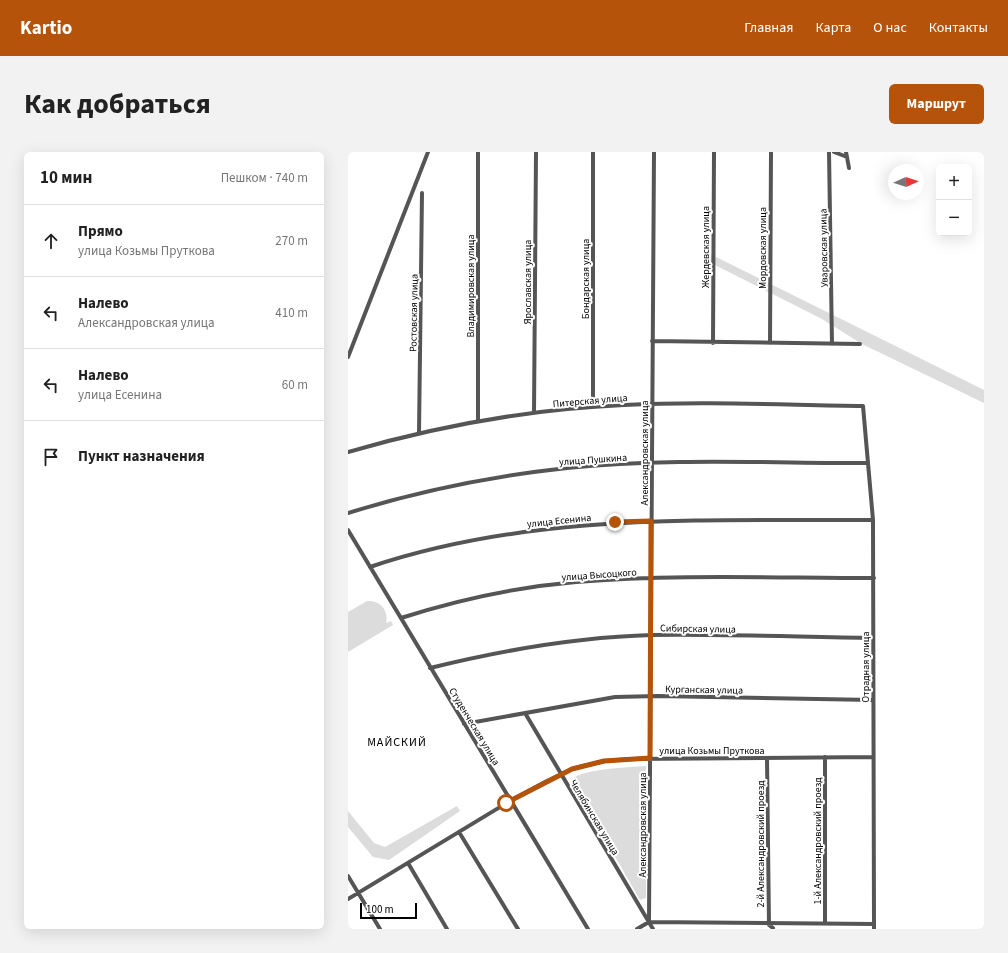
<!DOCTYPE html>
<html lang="ru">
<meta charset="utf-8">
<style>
:root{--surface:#fff;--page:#f2f2f2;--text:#222;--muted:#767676;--line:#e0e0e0;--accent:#b45309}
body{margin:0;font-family:"Source Sans 3",sans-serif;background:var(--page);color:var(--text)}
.controls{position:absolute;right:12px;top:12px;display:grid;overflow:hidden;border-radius:6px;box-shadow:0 4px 16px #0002}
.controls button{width:36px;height:36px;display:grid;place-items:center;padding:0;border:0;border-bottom:1px solid var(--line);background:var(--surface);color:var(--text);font:20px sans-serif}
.compass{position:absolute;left:540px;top:12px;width:36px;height:36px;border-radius:50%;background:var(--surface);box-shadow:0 4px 16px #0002;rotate:87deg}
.scale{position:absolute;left:12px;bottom:10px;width:57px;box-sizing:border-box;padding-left:4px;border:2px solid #000;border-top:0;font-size:11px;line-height:14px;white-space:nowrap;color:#000;-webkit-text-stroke:3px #fff;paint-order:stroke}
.stop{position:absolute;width:12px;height:12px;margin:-9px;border:3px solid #b45309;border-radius:50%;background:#fff}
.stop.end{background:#b45309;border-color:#fff;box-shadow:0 1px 4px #0008}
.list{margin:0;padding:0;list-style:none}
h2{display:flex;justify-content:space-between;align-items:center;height:52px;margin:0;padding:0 16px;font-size:17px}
h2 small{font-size:13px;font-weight:400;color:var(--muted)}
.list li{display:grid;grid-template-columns:26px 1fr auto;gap:12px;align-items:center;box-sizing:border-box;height:72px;padding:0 16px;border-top:1px solid var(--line)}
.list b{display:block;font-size:15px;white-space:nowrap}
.list p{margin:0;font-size:13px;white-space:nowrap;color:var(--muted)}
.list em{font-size:13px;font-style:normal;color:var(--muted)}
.icon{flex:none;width:22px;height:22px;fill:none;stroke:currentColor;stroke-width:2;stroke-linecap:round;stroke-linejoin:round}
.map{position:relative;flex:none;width:636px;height:777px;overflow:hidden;border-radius:6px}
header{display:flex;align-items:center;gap:24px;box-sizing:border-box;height:56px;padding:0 20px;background:var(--accent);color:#fff}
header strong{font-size:19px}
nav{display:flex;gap:22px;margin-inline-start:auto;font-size:14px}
.intro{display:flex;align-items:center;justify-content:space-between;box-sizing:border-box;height:96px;padding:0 24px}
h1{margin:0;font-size:28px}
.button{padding:10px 18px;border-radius:6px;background:var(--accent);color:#fff;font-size:14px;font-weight:700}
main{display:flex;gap:24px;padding:0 24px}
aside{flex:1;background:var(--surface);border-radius:6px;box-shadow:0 4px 16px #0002}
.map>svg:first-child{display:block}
.green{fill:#dcdcdc}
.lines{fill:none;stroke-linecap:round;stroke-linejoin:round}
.minor{stroke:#555;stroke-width:4}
.route{stroke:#b45309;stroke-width:5}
.labels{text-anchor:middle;stroke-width:4;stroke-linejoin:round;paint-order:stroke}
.street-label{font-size:10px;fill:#000;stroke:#fff}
.quarter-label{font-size:12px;letter-spacing:1px;fill:#000;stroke:#fff}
</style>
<header>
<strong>Kartio</strong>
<nav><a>Главная</a><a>Карта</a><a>О нас</a><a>Контакты</a></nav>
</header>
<div class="intro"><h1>Как добраться</h1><a class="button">Маршрут</a></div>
<main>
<aside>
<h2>10 мин<small>Пешком · 740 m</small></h2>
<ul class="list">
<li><svg class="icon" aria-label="ahead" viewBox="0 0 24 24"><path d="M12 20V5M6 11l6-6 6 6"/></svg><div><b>Прямо</b><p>улица Козьмы Пруткова</p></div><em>270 m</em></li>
<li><svg class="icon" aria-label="left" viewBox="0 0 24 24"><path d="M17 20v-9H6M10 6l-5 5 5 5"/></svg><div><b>Налево</b><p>Александровская улица</p></div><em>410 m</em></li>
<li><svg class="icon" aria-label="left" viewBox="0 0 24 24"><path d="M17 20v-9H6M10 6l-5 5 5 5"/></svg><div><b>Налево</b><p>улица Есенина</p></div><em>60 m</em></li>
<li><svg class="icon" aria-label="arrive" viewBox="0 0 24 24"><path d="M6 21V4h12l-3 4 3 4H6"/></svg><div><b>Пункт назначения</b></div></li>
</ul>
</aside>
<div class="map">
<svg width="636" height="777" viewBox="0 0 636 777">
<rect width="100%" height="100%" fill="#fff"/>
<path class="green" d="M362,102L636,238V251L514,192L474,167L361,110Z
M19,449C32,448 41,458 38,471L43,469L45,473L0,500V460Z
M298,614V746L292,748L223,628C232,617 283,615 298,614Z
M109,654L112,659L41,708L25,705L0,675V659L26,691L37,695Z"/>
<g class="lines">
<path class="minor" d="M481,0L484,192
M486,0L499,5
M498,0L501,16
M304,189L512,192
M365,191L366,0
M422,191L423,0
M0,205L80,0
M245,255V0
M186,261L188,0
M130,268V0
M71,281L74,41
M0,300C90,274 182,257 276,253C355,249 435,253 515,254L525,368L526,777
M0,361C71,339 145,324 219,316C318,306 419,311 519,311
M0,378L240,777
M22,415C185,360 356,369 525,368
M53,466C109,448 169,435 228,430C327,422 427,426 526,426
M82,516C155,498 229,485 304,483C377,482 451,485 525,486
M177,561L305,777
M116,572L267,545L310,544L525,548
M477,605V772
M419,606L421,773L425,776
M111,680L170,777
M60,711L99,777
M0,724L32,777
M0,747L167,646L199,629L224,617L235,614L257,609L281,607L524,605
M301,770L306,0
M289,777L301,770L526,772"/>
</g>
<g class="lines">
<path class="route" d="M158,651L224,617L256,609L302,606L303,369L267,370"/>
</g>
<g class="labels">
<g class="street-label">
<text transform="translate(357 95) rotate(-90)" y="4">Жердевская улица</text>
<text transform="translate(414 96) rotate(-90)" y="4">Мордовская улица</text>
<text transform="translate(475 96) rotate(-91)" y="4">Уваровская улица</text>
<text transform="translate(237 127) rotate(-90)" y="4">Бондарская улица</text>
<text transform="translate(179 130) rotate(-90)" y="4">Ярославская улица</text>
<text transform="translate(122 134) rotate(-90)" y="4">Владимировская улица</text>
<text transform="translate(65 161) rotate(-89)" y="4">Ростовская улица</text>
<text transform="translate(242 248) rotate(-5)" y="4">Питерская улица</text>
<text transform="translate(296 301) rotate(-90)" y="4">Александровская улица</text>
<text transform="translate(245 307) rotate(-4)" y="4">улица Пушкина</text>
<text transform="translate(211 368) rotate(-6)" y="4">улица Есенина</text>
<text transform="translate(251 422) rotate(-4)" y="4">улица Высоцкого</text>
<text transform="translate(350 476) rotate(1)" y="4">Сибирская улица</text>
<text transform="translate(517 515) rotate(-90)" y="4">Отрадная улица</text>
<text transform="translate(356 537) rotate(1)" y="4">Курганская улица</text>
<text transform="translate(127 574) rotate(59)" y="4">Студенческая улица</text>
<text x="364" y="602">улица Козьмы Пруткова</text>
<text transform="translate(247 665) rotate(59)" y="4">Челябинская улица</text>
<text transform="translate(294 673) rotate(-90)" y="4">Александровская улица</text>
<text transform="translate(469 689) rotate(-90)" y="4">1-й Александровский проезд</text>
<text transform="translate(412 692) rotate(-90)" y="4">2-й Александровский проезд</text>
</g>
<g class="quarter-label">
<text x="49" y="594">МАЙСКИЙ</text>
</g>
</g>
</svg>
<div class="controls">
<button>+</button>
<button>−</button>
</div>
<svg class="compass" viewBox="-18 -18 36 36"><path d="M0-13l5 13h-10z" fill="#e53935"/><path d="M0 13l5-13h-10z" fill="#767676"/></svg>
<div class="scale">100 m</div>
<div class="stop" style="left:158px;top:651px"></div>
<div class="stop end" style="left:267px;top:370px"></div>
</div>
</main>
